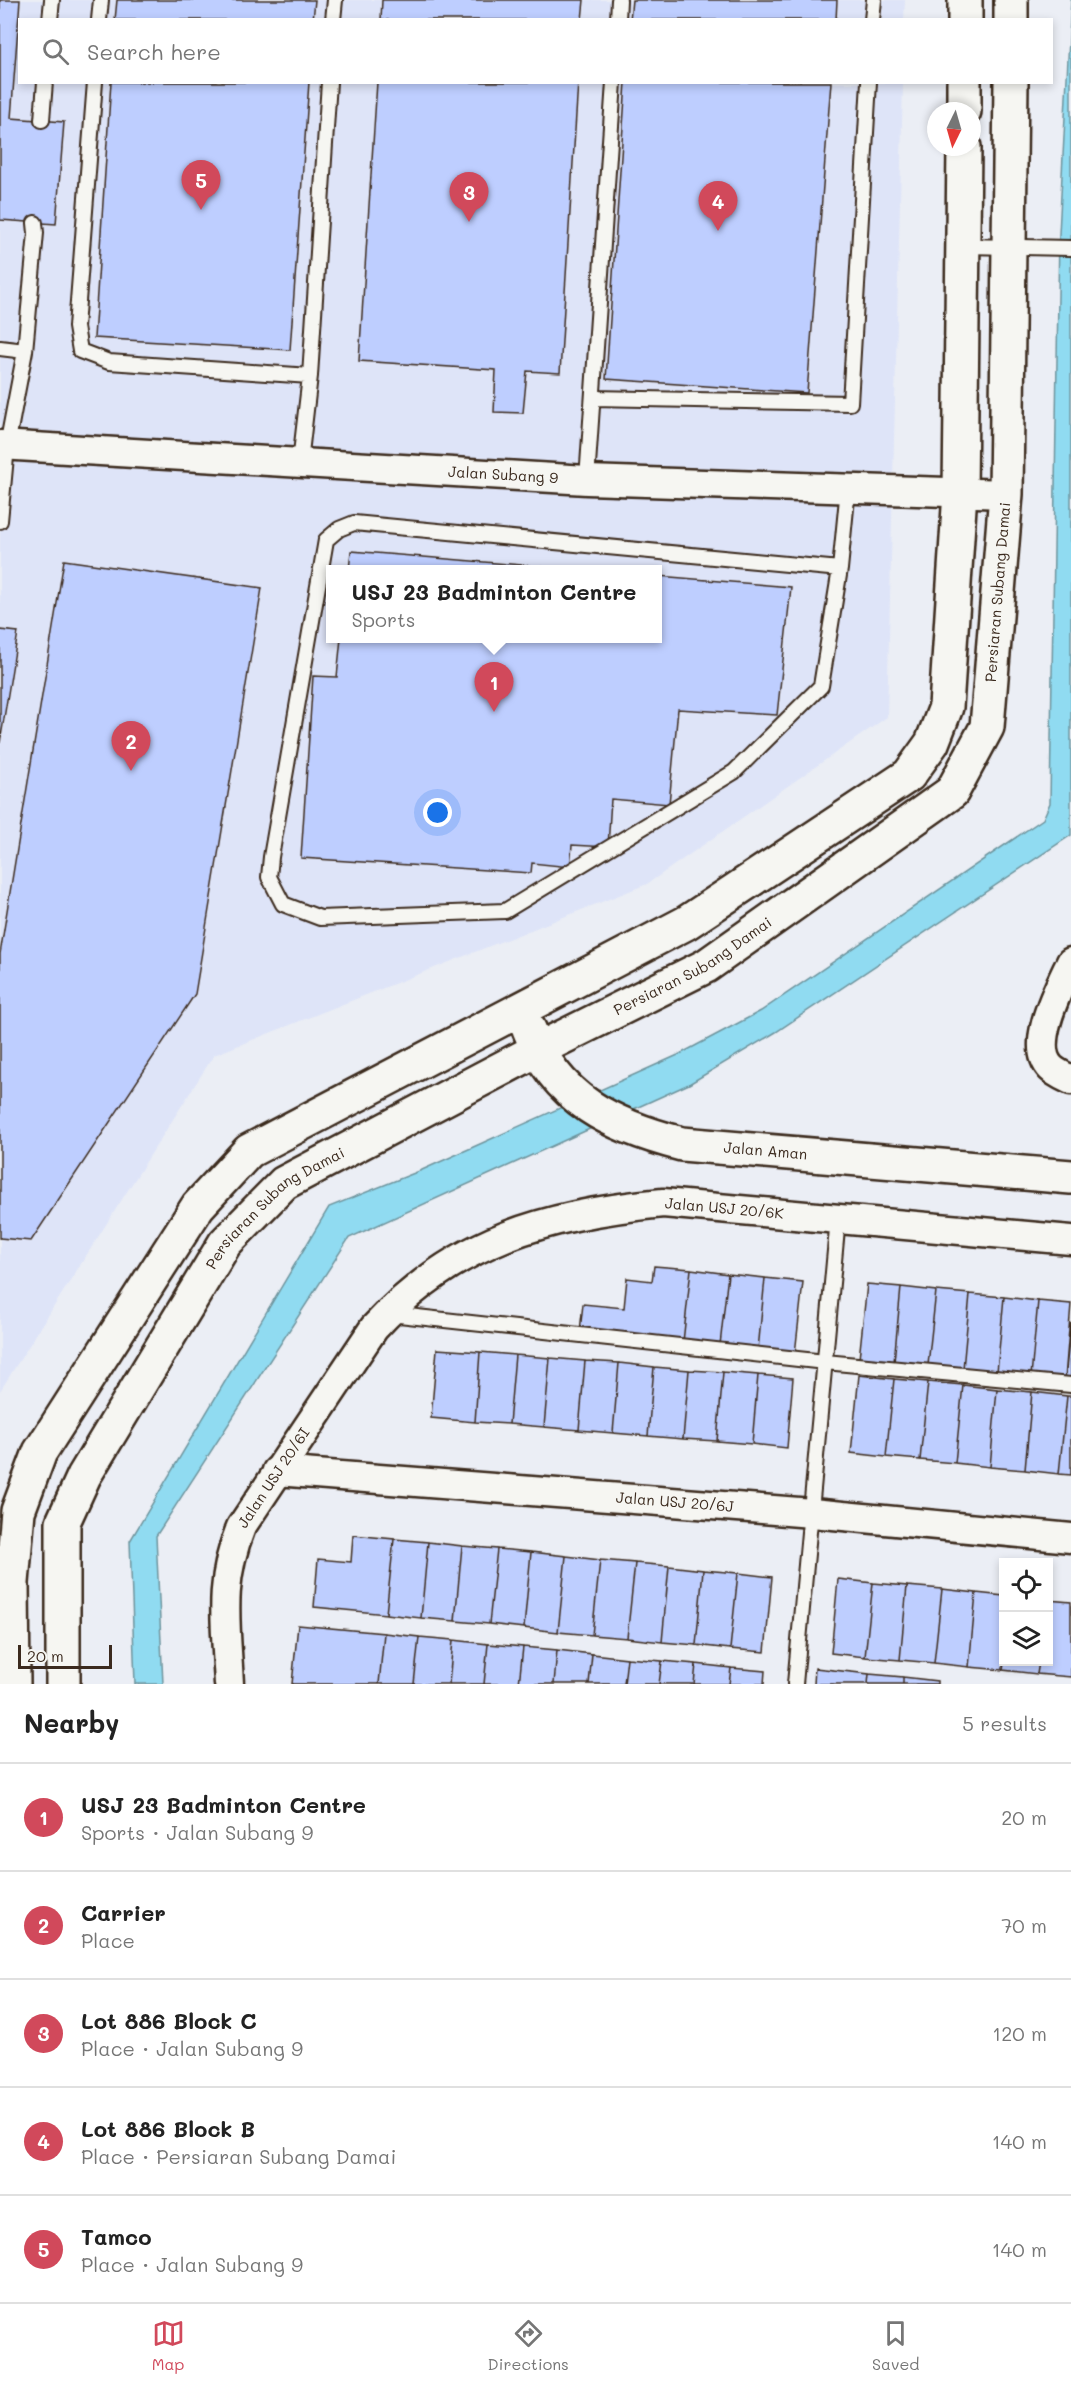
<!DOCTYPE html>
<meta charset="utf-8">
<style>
:root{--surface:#fff;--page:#f6f6f6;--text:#222;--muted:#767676;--line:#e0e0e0;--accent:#d1495b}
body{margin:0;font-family:Mali,sans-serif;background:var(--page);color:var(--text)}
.controls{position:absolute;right:18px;bottom:18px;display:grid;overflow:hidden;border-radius:0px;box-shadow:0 3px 9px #0003}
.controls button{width:54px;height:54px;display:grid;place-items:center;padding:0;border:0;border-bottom:2px solid var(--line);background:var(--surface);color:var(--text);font:30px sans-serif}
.compass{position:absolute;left:927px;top:102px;width:54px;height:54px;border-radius:50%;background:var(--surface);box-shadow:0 3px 9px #0003;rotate:185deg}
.scale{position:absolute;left:18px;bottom:15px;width:94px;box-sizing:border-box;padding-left:6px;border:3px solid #3b2a1e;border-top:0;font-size:16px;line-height:21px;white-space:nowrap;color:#3b2a1e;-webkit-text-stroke:4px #f6f6f2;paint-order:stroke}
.you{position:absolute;left:438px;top:813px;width:21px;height:21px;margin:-15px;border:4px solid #fff;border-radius:50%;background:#1a73e8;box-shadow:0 0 0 9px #1a73e833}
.badge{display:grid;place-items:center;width:39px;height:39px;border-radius:50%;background:var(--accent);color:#fff;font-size:20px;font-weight:700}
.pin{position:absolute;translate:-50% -50px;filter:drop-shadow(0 2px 3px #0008)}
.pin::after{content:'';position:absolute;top:32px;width:21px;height:18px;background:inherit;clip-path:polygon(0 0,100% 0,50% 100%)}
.popup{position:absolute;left:326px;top:565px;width:336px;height:78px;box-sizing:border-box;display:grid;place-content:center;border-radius:0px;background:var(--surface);filter:drop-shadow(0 2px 4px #0005);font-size:20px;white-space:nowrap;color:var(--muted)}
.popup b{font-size:22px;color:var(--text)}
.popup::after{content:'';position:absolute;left:50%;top:100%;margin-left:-12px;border:12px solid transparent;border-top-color:var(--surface)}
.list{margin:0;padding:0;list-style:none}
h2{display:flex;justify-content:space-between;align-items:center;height:78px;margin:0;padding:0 24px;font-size:26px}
h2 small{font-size:20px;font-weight:400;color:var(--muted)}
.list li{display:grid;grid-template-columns:39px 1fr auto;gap:18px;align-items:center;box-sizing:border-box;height:108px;padding:0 24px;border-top:2px solid var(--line)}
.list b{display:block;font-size:22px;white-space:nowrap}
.list p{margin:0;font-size:20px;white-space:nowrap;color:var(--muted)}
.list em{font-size:20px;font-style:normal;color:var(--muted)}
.icon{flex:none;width:33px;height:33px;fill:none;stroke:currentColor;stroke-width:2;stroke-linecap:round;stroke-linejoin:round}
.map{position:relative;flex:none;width:1071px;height:1684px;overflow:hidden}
.search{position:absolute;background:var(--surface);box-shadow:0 3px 9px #0003;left:18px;right:18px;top:18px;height:66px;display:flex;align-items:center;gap:15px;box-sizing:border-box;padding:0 21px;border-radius:0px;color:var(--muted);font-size:22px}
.sheet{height:618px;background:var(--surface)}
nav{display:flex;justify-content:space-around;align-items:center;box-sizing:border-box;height:84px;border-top:2px solid var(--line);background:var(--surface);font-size:16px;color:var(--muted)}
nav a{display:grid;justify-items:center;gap:3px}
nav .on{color:var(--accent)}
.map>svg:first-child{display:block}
.built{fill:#dee4f8;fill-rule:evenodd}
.water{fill:#90dbf1;stroke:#6e949d;stroke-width:1.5}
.building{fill:#beceff;stroke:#3b2a1e;stroke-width:1.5}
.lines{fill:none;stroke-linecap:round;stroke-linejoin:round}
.service-casing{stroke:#3b2a1e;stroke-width:18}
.minor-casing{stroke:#3b2a1e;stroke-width:33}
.tertiary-casing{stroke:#3b2a1e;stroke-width:38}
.service{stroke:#f6f6f2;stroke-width:14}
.minor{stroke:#f6f6f2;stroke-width:28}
.tertiary{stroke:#f6f6f2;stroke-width:33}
.labels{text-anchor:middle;stroke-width:5;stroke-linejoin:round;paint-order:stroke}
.street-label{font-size:15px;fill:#3b2a1e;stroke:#f6f6f2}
</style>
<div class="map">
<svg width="1071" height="1684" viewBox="0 0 1071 1684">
<rect width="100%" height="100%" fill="#ebeef5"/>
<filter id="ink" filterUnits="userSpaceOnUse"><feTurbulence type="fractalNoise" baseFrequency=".0167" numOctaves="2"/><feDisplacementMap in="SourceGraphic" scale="12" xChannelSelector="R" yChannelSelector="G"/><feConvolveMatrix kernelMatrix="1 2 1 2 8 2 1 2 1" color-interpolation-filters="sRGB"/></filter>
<g filter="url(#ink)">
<path class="built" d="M0,0H905L904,20H20V82L903,83L887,717L647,884L214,1055L0,1391ZM330,570H658V638H330Z"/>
<path class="water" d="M1071,0V835L776,1032L689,1084L349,1238L156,1536L163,1684H135L130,1541L329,1207L422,1170L678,1055L761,1011L1043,819L1050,803L1059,234Z"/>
<path class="building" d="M0,0H20L11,118L64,122L56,224L0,220Z
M117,0H315L313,20H115Z
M382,0H584L582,20H381Z
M632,0H837L836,20H630Z
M111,82H309L290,350L94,338Z
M377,82H578L560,373L527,371L523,413L494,412L496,370L359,361Z
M626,82H831L807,393L606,379Z
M351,551L582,570H349Z
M64,560L262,588L195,994L31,1241L0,1238V954Z
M658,576L791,587L777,715L678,709L669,804L611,799L608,847L572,845L570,867L532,863L531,873L301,858L313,676L337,677L341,638H658Z
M0,630L18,632L0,743Z
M654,1266L691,1269L683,1342L580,1331L583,1304L624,1308L627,1278L652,1281Z
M691,1269L728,1274L720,1345L683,1342Z
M728,1274L765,1278L758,1350L720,1345Z
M765,1278L803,1282L795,1354L758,1350Z
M867,1284L901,1287L894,1362L859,1359Z
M901,1287L936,1291L928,1365L894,1362Z
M936,1291L970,1294L963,1369L928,1365Z
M970,1294L1004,1297L997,1372L963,1369Z
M1004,1297L1038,1301L1031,1376L997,1372Z
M1038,1301L1071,1304L1065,1379L1031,1376Z
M1071,1323V1379H1065Z
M437,1349L480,1352L475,1422L431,1418Z
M480,1352L515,1355L509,1424L475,1422Z
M515,1355L550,1358L544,1427L509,1424Z
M550,1358L585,1361L579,1430L544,1427Z
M585,1361L619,1363L613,1433L579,1430Z
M619,1363L654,1367L648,1436L613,1433Z
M654,1367L689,1370L683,1439L648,1436Z
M689,1370L723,1372L717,1441L683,1439Z
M723,1372L758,1375L752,1444L717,1441Z
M758,1375L793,1378L787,1448L752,1444Z
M859,1375L894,1379L886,1457L851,1453Z
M894,1379L928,1382L920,1460L886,1457Z
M928,1382L963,1385L955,1463L920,1460Z
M963,1385L997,1389L990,1467L955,1463Z
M997,1389L1032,1392L1025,1470L990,1467Z
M1032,1392L1067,1396L1059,1474L1025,1470Z
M1067,1396H1071V1475L1059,1474Z
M353,1535L394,1539L386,1614L314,1607L318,1559L351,1562Z
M394,1539L428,1542L421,1618L386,1614Z
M428,1542L462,1546L455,1621L421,1618Z
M462,1546L497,1549L489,1624L455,1621Z
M497,1549L531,1552L524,1628L489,1624Z
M531,1552L566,1556L558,1632L524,1628Z
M566,1556L600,1560L592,1635L558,1632Z
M600,1560L635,1563L627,1638L592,1635Z
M635,1563L669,1566L662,1642L627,1638Z
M669,1566L703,1570L696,1645L662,1642Z
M703,1570L738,1573L730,1649L696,1645Z
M738,1573L772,1577L765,1652L730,1649Z
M838,1579L873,1583L865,1657L831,1653Z
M873,1583L907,1586L900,1660L865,1657Z
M907,1586L942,1589L934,1663L900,1660Z
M942,1589L976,1593L969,1667L934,1663Z
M976,1593L1004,1596L1003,1670L969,1667Z
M1048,1600L1071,1602V1677L1037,1674L1039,1662H1048Z
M298,1625L384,1633L379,1684H292Z
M384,1633L419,1637L414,1684H379Z
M419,1637L453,1640L449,1684H414Z
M453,1640L488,1644L484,1684H449Z
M488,1644L523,1647L519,1684H484Z
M523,1647L557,1650L554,1684H519Z
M557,1650L592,1654L589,1684H554Z
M592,1654L627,1658L624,1684H589Z
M627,1658L662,1661L659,1684H624Z
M662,1661L696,1664L694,1684H659Z
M1004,1662H1039L1037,1674L1003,1670Z
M696,1664L731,1668L729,1684H694Z
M731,1668L765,1671L764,1684H729Z
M815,1668L869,1674L868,1684H814Z
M869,1674L903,1677V1684H868Z
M903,1677L937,1681V1684H903Z"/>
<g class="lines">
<g class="service-casing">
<path id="service" d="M50,20L52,0
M99,20L101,0
M333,20L335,0
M618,20L619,0
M872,20L874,0
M95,82L76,327L80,351L109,362L310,376
M42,120L45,82
M964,246L1071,248
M0,348L25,351
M593,398L850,403L869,82
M300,462L310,376L329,82
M587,480L614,82
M0,521L7,446L25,351L36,233L35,223
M840,569L354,523L339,529L326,540L271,857L269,877L283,904L320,918L505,911L734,772L821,686L840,569L848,488
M390,1314L825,1362L1071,1385
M795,1684L838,1218"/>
</g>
<g class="minor-casing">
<g id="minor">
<path id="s1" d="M0,445L587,480L1006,494"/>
<path d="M1071,962C1060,986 1028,1045 1051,1068C1056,1073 1065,1077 1071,1080"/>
<path id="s2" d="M277,1471L812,1513L1071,1538"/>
<path id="s3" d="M229,1684C226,1624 218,1584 241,1527L374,1328C455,1240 547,1214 663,1203L1071,1240"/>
</g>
</g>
<g class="tertiary-casing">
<g id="tertiary">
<path d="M965,20V0"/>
<path d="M1011,20V0"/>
<path d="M964,111V82"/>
<path id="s4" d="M529,1029C556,1100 612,1126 682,1144L1071,1177"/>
<path d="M13,1684L12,1583L18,1511L40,1452L198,1206L249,1151L686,923L909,775L932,743L946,707L960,492L964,147"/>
<path id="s5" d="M63,1684V1522L84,1476L225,1243L284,1183L537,1050L706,966L952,792L987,727L1006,494L1011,82"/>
</g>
</g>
<use href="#service" class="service"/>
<use href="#minor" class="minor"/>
<use href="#tertiary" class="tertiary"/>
</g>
</g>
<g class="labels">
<g class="street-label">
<text dy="5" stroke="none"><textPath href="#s1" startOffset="504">Jalan Subang 9</textPath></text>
<text dy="5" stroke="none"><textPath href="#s5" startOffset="1554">Persiaran Subang Damai</textPath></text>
<text dy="5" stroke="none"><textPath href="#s5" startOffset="1032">Persiaran Subang Damai</textPath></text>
<text dy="5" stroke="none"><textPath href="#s4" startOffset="284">Jalan Aman</textPath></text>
<text dy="5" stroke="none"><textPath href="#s3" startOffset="783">Jalan USJ 20/6K</textPath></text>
<text dy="5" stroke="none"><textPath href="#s5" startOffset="546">Persiaran Subang Damai</textPath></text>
<text dy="5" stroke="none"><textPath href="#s3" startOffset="218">Jalan USJ 20/6I</textPath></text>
<text dy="5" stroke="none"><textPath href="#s2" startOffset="399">Jalan USJ 20/6J</textPath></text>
</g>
</g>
</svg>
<div class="controls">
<button><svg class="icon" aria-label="locate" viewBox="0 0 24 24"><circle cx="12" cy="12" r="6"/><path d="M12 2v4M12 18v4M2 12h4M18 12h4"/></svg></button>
<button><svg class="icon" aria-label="layers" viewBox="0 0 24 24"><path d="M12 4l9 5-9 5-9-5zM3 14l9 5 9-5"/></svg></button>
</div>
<svg class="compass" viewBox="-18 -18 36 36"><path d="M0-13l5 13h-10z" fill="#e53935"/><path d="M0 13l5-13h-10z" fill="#767676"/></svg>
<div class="scale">20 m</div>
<div class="you"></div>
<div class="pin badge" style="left:494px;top:712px">1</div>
<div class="popup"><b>USJ 23 Badminton Centre</b>Sports</div>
<div class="pin badge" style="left:131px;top:771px">2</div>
<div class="pin badge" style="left:469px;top:222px">3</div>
<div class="pin badge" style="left:718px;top:231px">4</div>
<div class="pin badge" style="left:201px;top:210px">5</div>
<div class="search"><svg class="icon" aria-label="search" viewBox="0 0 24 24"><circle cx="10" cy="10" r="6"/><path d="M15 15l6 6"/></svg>Search here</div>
</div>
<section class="sheet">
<h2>Nearby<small>5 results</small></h2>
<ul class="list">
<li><span class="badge">1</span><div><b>USJ 23 Badminton Centre</b><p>Sports · Jalan Subang 9</p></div><em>20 m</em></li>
<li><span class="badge">2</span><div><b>Carrier</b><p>Place</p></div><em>70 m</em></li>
<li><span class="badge">3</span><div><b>Lot 886 Block C</b><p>Place · Jalan Subang 9</p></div><em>120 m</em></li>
<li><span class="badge">4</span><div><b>Lot 886 Block B</b><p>Place · Persiaran Subang Damai</p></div><em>140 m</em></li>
<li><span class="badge">5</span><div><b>Tamco</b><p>Place · Jalan Subang 9</p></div><em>140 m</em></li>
</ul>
</section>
<nav>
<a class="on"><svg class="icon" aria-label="map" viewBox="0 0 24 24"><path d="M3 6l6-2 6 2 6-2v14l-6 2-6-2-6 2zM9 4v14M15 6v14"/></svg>Map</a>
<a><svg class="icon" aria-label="directions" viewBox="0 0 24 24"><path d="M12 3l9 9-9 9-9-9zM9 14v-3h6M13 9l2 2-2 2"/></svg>Directions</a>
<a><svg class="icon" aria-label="saved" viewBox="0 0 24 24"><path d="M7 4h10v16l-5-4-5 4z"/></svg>Saved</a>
</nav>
